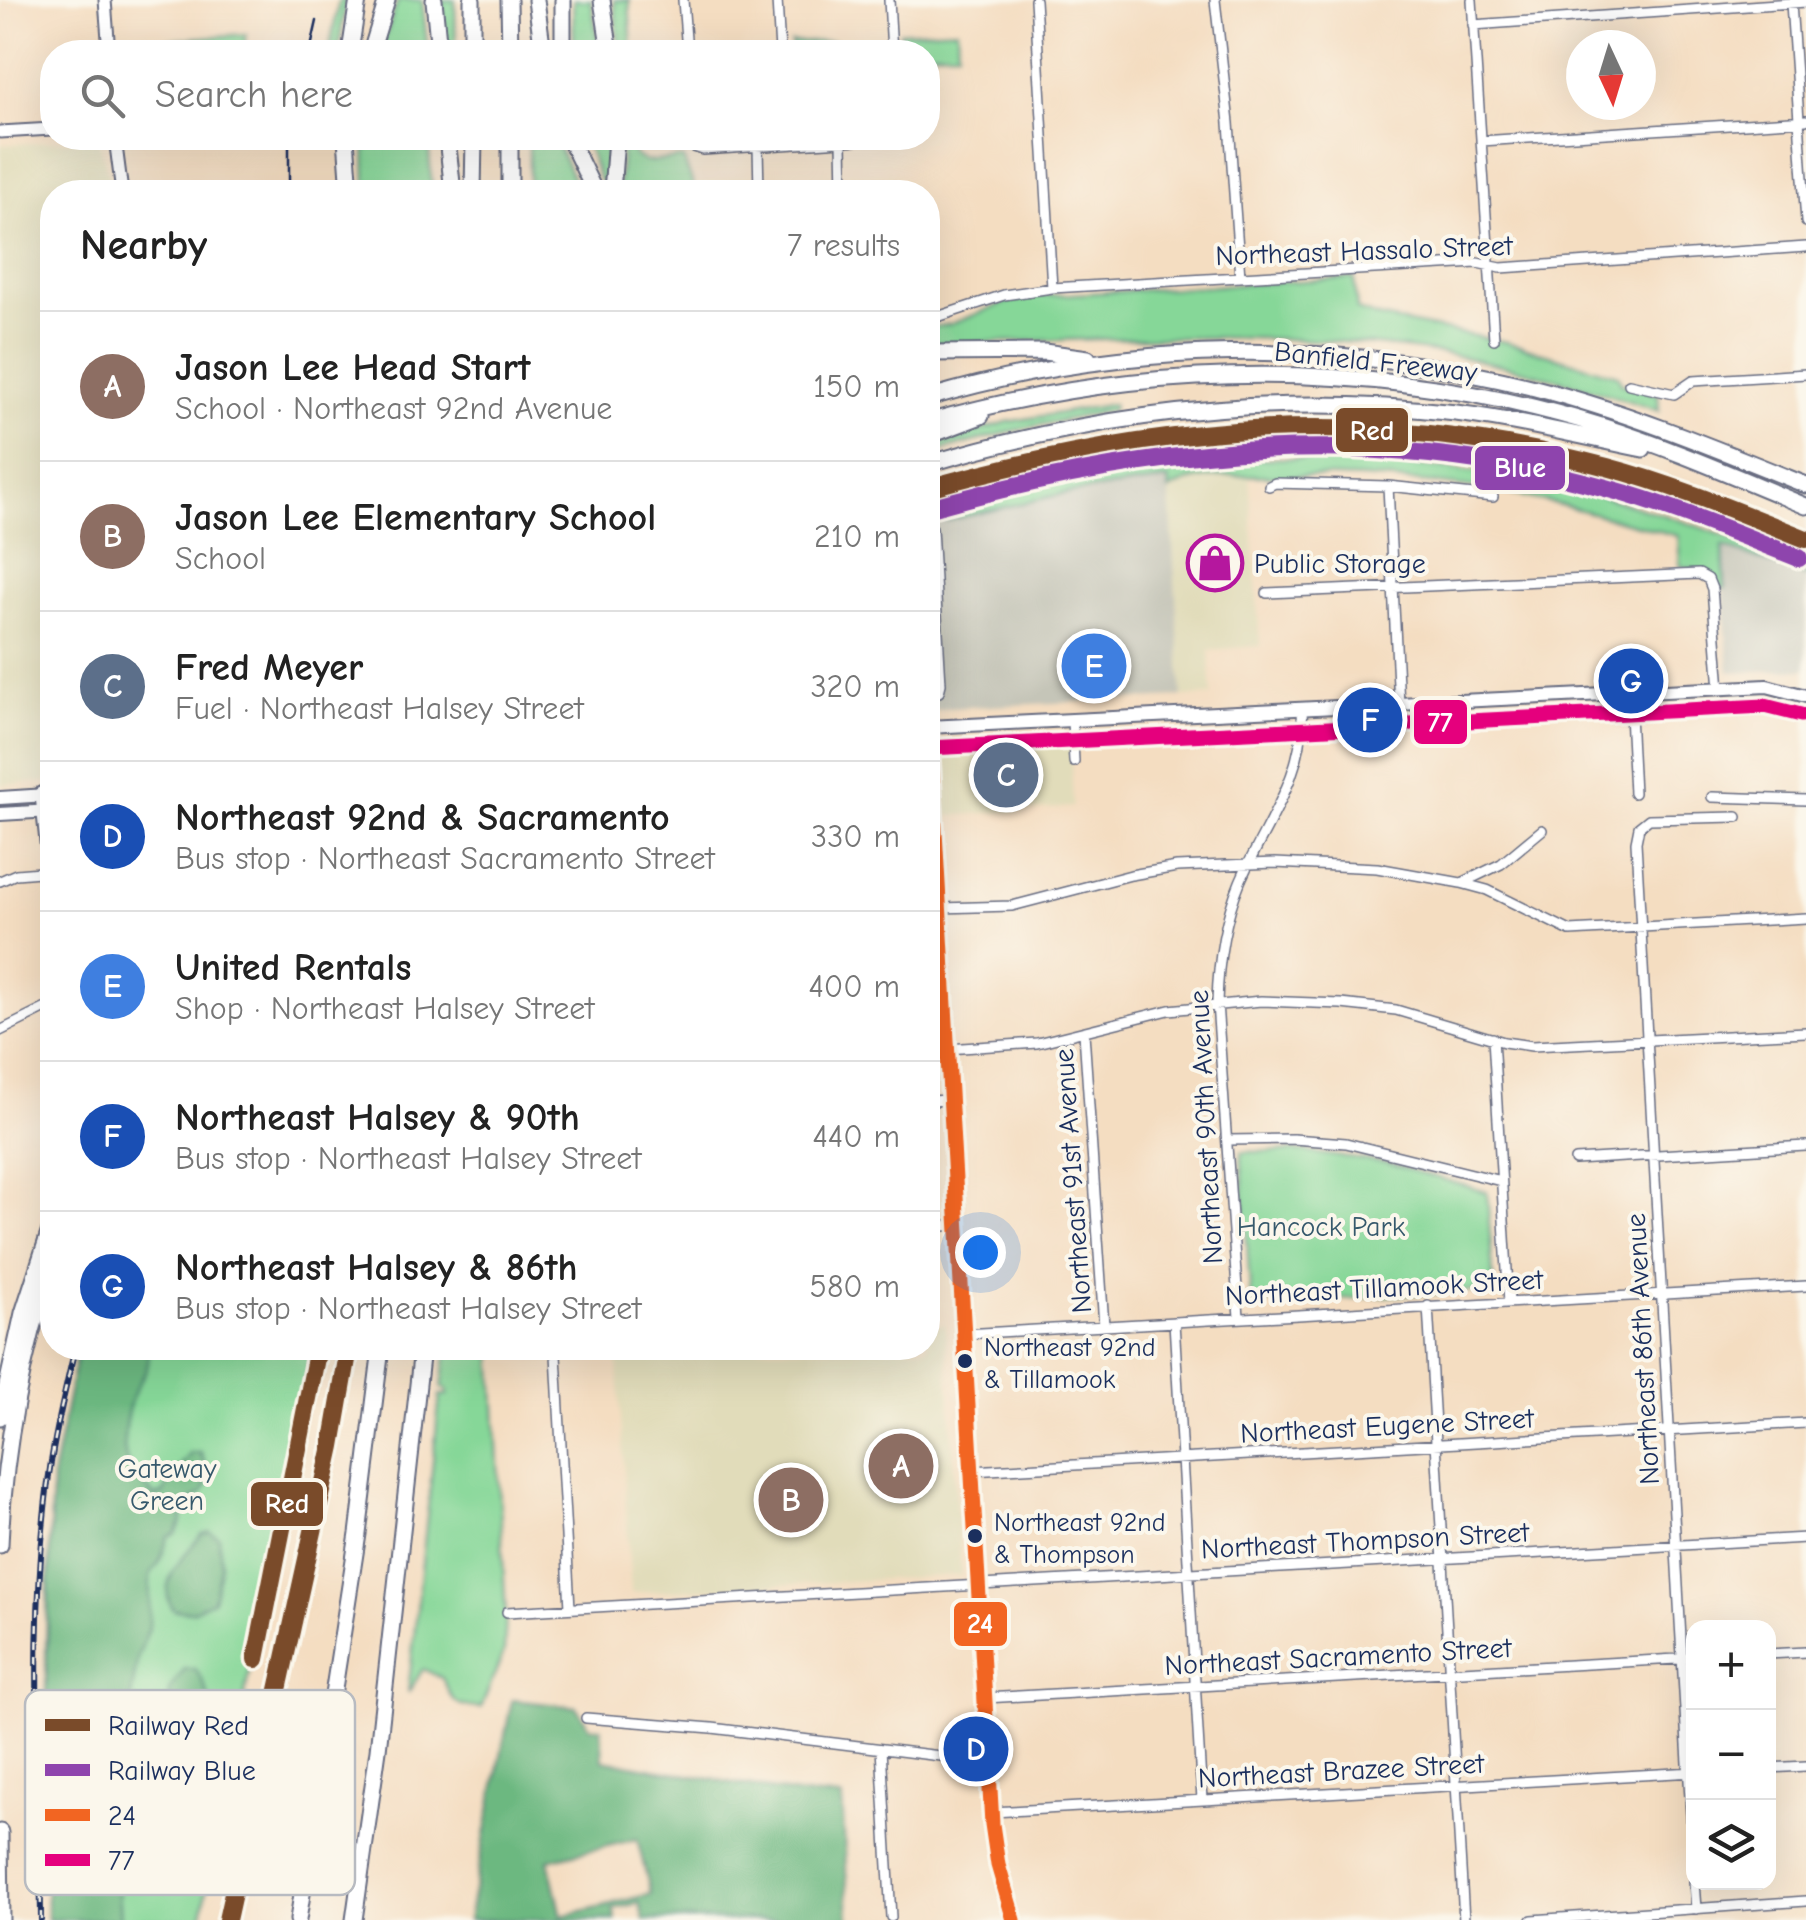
<!DOCTYPE html>
<meta charset="utf-8">
<style>
:root{--surface:#fff;--page:#f2f2f2;--text:#222;--muted:#767676;--line:#e0e0e0;--accent:#b5179e}
body{margin:0;font-family:"Comic Neue",sans-serif;background:var(--page);color:var(--text)}
.controls{position:absolute;right:30px;bottom:30px;display:grid;overflow:hidden;border-radius:20px;box-shadow:0 10px 40px #0002}
.controls button{width:90px;height:90px;display:grid;place-items:center;padding:0;border:0;border-bottom:2px solid var(--line);background:var(--surface);color:var(--text);font:50px sans-serif}
.compass{position:absolute;left:1566px;top:30px;width:90px;height:90px;border-radius:50%;background:var(--surface);box-shadow:0 10px 40px #0002;rotate:176deg}
.you{position:absolute;left:980px;top:1252px;width:35px;height:35px;margin:-25px;border:8px solid #fff;border-radius:50%;background:#1a73e8;box-shadow:0 0 0 15px #1a73e833}
.badge{display:grid;place-items:center;width:65px;height:65px;border-radius:50%;background:var(--accent);color:#fff;font-size:32px;font-weight:700}
.pin{position:absolute;translate:-50% -50%;border:5px solid #fff;box-shadow:0 2px 10px #0006}
.list{margin:0;padding:0;list-style:none}
h2{display:flex;justify-content:space-between;align-items:center;height:130px;margin:0;padding:0 40px;font-size:42px}
h2 small{font-size:32px;font-weight:400;color:var(--muted)}
.list li{display:grid;grid-template-columns:65px 1fr auto;gap:30px;align-items:center;box-sizing:border-box;height:150px;padding:0 40px;border-top:2px solid var(--line)}
.list b{display:block;font-size:38px;white-space:nowrap}
.list p{margin:0;font-size:32px;white-space:nowrap;color:var(--muted)}
.list em{font-size:32px;font-style:normal;color:var(--muted)}
.icon{flex:none;width:55px;height:55px;fill:none;stroke:currentColor;stroke-width:2;stroke-linecap:round;stroke-linejoin:round}
.map{position:relative;flex:none;width:1806px;height:1920px;overflow:hidden}
.search{position:absolute;background:var(--surface);box-shadow:0 10px 40px #0002;left:40px;top:40px;width:900px;height:110px;display:flex;align-items:center;gap:25px;box-sizing:border-box;padding:0 35px;border-radius:40px;color:var(--muted);font-size:38px}
.panel{position:absolute;background:var(--surface);box-shadow:0 10px 40px #0002;left:40px;top:180px;width:900px;height:1180px;border-radius:40px}
.map>svg:first-child{display:block}
.built{fill:#e1dcba}
.industrial{fill:#c5c5b8}
.green{fill:#86d798;stroke:#50837b;stroke-width:2.5}
.forest{fill:#6cb880;stroke:#44746f;stroke-width:2.5;fill-rule:evenodd}
.lines{fill:none;stroke-linecap:round;stroke-linejoin:round}
.street-casing{stroke:#676c81;stroke-width:12}
.secondary-casing{stroke:#676c81;stroke-width:15}
.primary-casing{stroke:#676c81;stroke-width:16}
.highway-casing{stroke:#676c81;stroke-width:19}
.street{stroke:#fff;stroke-width:9}
.secondary{stroke:#fff;stroke-width:11}
.primary{stroke:#fff;stroke-width:12}
.highway{stroke:#fff;stroke-width:15}
.tram{stroke:#1b2f5e;stroke-width:2.5}
.rail-casing{stroke:#1b2f5e;stroke-width:6}
.rail{stroke:#fbf7ec;stroke-width:2.5;stroke-dasharray:8;stroke-linecap:butt}
.bus-1-casing{stroke:#fbf7ec;stroke-width:22}
.bus-2-casing{stroke:#fbf7ec;stroke-width:22}
.bus-1{stroke:#f26522;stroke-width:15}
.bus-2{stroke:#e5007d;stroke-width:15}
.rail-1-casing{stroke:#fbf7ec;stroke-width:25}
.rail-2-casing{stroke:#fbf7ec;stroke-width:25}
.rail-1{stroke:#7a4b2a;stroke-width:18}
.rail-2{stroke:#8e44ad;stroke-width:18}
.bus-dot{fill:#1b2f5e;stroke:#fbf7ec;stroke-width:4}
.labels{text-anchor:middle;stroke-width:8;stroke-linejoin:round;paint-order:stroke}
.bus-label{font-size:26px;fill:#1b2f5e;stroke:#fbf7ec;text-anchor:start}
.street-label{font-size:28px;fill:#1b2f5e;stroke:#fbf7ec}
.poi-label{font-size:28px;fill:#1b2f5e;stroke:#fbf7ec;text-anchor:start}
.park-label{font-size:28px;fill:#36596c;stroke:#fbf7ec}
.key{fill:#fbf7ec;stroke:#b8bbc1;stroke-width:2.5}
.key-label{font-size:28px;fill:#1b2f5e}
.line-badge{stroke:#fbf7ec;stroke-width:4}
.badge-label{font-size:28px;text-anchor:middle;font-weight:bold;fill:#fff}
</style>
<div class="map">
<svg width="1806" height="1920" viewBox="0 0 1806 1920">
<rect width="100%" height="100%" fill="#fbf7ec"/>
<filter id="ink" filterUnits="userSpaceOnUse"><feTurbulence type="fractalNoise" baseFrequency=".01" numOctaves="2"/><feDisplacementMap in="SourceGraphic" scale="20" xChannelSelector="R" yChannelSelector="G"/><feConvolveMatrix kernelMatrix="1 2 1 2 8 2 1 2 1" color-interpolation-filters="sRGB"/></filter>
<filter id="wash" filterUnits="userSpaceOnUse"><feTurbulence type="fractalNoise" baseFrequency=".0048" numOctaves="4" result="noise"/><feDisplacementMap in="SourceGraphic" scale="40" xChannelSelector="R" yChannelSelector="G"/><feGaussianBlur stdDeviation="2.25" result="paint"/><feColorMatrix in="noise" values="0 0 0 0 0 0 0 0 0 0 0 0 0 0 0 0 0 1.4 0 .05"/><feComposite in="paint" operator="in"/></filter>
<g filter="url(#wash)">
<rect width="100%" height="100%" fill="#f4ddc1"/>
<path class="built" d="M98,139L113,192H52V781L0,785V145Z
M1249,474L1260,646L1209,650L1212,696L1182,697L1169,480Z
M1070,732L1073,807L945,816L941,741Z
M945,1325L961,1575L631,1593L617,1351L664,1348H928V1326Z"/>
<path class="industrial" d="M1169,480L1182,697L950,708L928,712V523L995,506L1083,490Z
M1720,545L1806,577V669L1729,672Z"/>
<path class="green" d="M339,0H346L338,52H329Z
M398,0H422L428,52H380Z
M442,0H455L456,52H447Z
M573,0H591L600,52H574Z
M614,0H629L632,52H619Z
M957,29L958,51L901,52L900,32Z
M246,34L245,52H124L123,43Z
M834,41L835,52H792L791,43Z
M365,138H428L432,192H366Z
M529,138H554L579,192H529Z
M584,138H608L605,186L599,179Z
M623,138H633L634,155L646,162L683,158L696,192H618Z
M1354,278L1357,310L1382,318L1506,342L1618,375L1621,383L1658,394L1659,411C1570,381 1479,355 1385,346C1234,330 1080,341 928,343V328L951,324L1007,302L1037,296Z
M1113,404L1112,410L1017,430L928,454V447L1007,422Z
M1270,431C1380,434 1490,441 1597,470C1668,489 1738,516 1806,544V551C1623,474 1432,435 1233,441C1190,442 1147,448 1104,452V449L1195,435Z
M1272,458C1351,460 1429,464 1507,476C1609,493 1711,528 1806,568V577L1723,546L1725,588L1719,589L1709,572L1680,566L1678,536C1616,520 1555,501 1493,491C1422,480 1352,476 1280,476C1244,476 1200,471 1169,490L1168,480L1062,494L945,521L944,503C1053,477 1160,463 1272,458Z
M1300,1151L1387,1163L1487,1192L1494,1290L1251,1304L1241,1152Z
M78,1348H312L201,1920H47L46,1639L52,1477Z
M447,1348H492L506,1618L504,1651L481,1708C455,1708 452,1701 442,1678L423,1669L408,1693L440,1395H447V1389L442,1388Z"/>
<path class="forest" d="M78,1348H147C151,1364 146,1371 138,1385C126,1407 117,1449 132,1472C138,1480 147,1488 154,1496L163,1494L173,1475L191,1453H201L210,1477L203,1493L184,1504L182,1521L176,1534L168,1537L160,1561L150,1575L149,1628L138,1656L130,1702L125,1709H114L112,1714L121,1727L123,1737L116,1849L111,1871L118,1887L120,1920H47L46,1818L54,1802L50,1704L46,1690L52,1477Z
M210,1532L219,1537L221,1565L213,1600L193,1611L174,1610C154,1584 184,1556 202,1534Z
M185,1669H195C207,1684 211,1702 213,1721C214,1742 201,1788 173,1775L174,1740L169,1690Z
M512,1700L576,1707L590,1727L601,1728L603,1760L796,1794L842,1798L849,1920H644L639,1903L613,1909L616,1920H468ZM637,1839L651,1894L562,1916L549,1860Z"/>
</g>
<g filter="url(#ink)">
<g class="lines">
<g class="street-casing">
<path id="street" d="M683,0L687,52
M777,0L780,52
M889,0L892,52
M1035,0L1052,288
M1215,0L1229,123L1240,277
M1472,0L1494,339
M1791,3L1806,222
M1473,25L1806,2
M692,138L694,147L703,150L889,138
M1481,141L1806,120
M842,142L843,192
M758,147L759,192
M928,320L1004,295L1052,288L1477,263L1501,268L1806,247
M1629,384L1674,394L1693,381L1806,374
M1269,486L1275,483L1388,486L1493,497
M1388,486L1399,705
M1267,593L1699,574L1708,579L1712,589L1720,689
M1629,694L1634,793
M928,697L939,692L941,684L932,528
M928,697L929,727
M1072,720L1074,762
M1712,797L1806,800
M0,881L16,874L52,871
M1464,882L1501,864L1542,830
M940,908L1012,906L1131,875L1177,867L1275,863L1377,868L1461,883L1487,890L1570,931L1806,918
M928,979L944,978
M0,1031L52,1005
M1084,1033L1104,1326
M1493,1038L1509,1303
M947,1049L1037,1043L1169,1010L1261,1001L1341,1004L1396,1010L1504,1042L1532,1046L1806,1032
M928,1101L950,1100
M1228,1140L1293,1139L1346,1143L1501,1181
M1575,1160L1806,1146
M928,1227L958,1225
M1428,1306L1464,1920
M1239,1317L1217,1003C1218,962 1224,920 1240,882C1264,826 1306,774 1302,710
M1174,1322L1202,1800
M964,1334L1806,1286
M556,1355L570,1608
M971,1471L1806,1423
M507,1612L1806,1538
M1768,1654L1806,1652
M985,1698L1694,1658
M586,1718L712,1728L989,1762
M881,1749L891,1917
M1768,1768L1806,1766
M992,1812L1694,1772
M1694,1869L1636,842L1639,827L1649,819L1737,817
M1694,1882L1696,1909
M1532,1920L1806,1901"/>
</g>
<g class="secondary-casing">
<path id="secondary" d="M105,0L109,52
M0,132L52,129
M115,138L122,192
M929,727L992,1824L998,1865L1014,1920
M41,795L49,871"/>
</g>
<g class="primary-casing">
<path id="primary" d="M928,727L1767,686L1806,696
M0,798L47,795
M0,814L52,811"/>
</g>
<g class="highway-casing">
<path id="highway" d="M434,0L439,52
M472,0V52
M509,0L510,52
M536,0L543,52
M563,0V52
M602,0L610,52
M350,52L358,0
M371,52L387,0
M346,138L350,192
M447,138L453,192
M569,138L595,192
M473,192L474,138
M510,192V138
M612,192L616,138
M928,353L1044,352L1088,358
M928,398C1124,340 1336,338 1535,388C1628,412 1717,449 1806,485
M928,422C1148,360 1382,358 1601,426C1671,448 1738,478 1806,506
M928,436L981,416
M928,464C1101,412 1275,392 1456,413C1519,421 1581,436 1643,449
M41,795L52,790
M0,1417L23,1313L52,1224
M0,1545C4,1450 22,1354 52,1264
M0,1832L1,1920
M298,1920L358,1534L381,1348
M354,1920L378,1750L422,1348"/>
</g>
<use href="#street" class="street"/>
<use href="#secondary" class="secondary"/>
<use href="#primary" class="primary"/>
<use href="#highway" class="highway"/>
<path class="tram" d="M310,52L317,21
M289,192V138"/>
<g class="rail-casing">
<path id="rail" d="M928,502C1221,413 1525,447 1806,560
M41,1920C40,1773 29,1621 49,1475C55,1432 65,1390 75,1348"/>
</g>
<use href="#rail" class="rail"/>
<g class="bus-1-casing">
<path id="bus-1" d="M929,727L992,1824L998,1865L1014,1920"/>
</g>
<g class="bus-2-casing">
<path id="bus-2" d="M929,748L1765,706L1801,715"/>
</g>
<use href="#bus-1" class="bus-1"/>
<use href="#bus-2" class="bus-2"/>
<g class="rail-1-casing">
<path id="rail-1" d="M928,488C1163,422 1368,404 1607,467C1675,485 1741,513 1806,539
M256,1659L318,1348
M227,1920L332,1446L349,1348"/>
</g>
<g class="rail-2-casing">
<path id="rail-2" d="M933,507C1160,444 1376,423 1606,488C1672,506 1735,533 1799,558"/>
</g>
<use href="#rail-1" class="rail-1"/>
<use href="#rail-2" class="rail-2"/>
</g>
</g>
<defs>
<g id="shop-ring" transform="scale(2.875)"><circle r="9.5" fill="#fbf7ec" stroke="#b5179e" stroke-width="1.5"/><path d="M-5-2.5h2.3a2.7 3.5 0 0 1 5.4 0H5L5.5 6h-11ZM-1.5-2.5h3a1.5 2.3 0 0 0-3 0Z" fill="#b5179e"/></g>
</defs>
<g fill-rule="evenodd">
<use href="#shop-ring" x="1215" y="563"/>
</g>
<g class="bus-dot">
<circle cx="965" cy="1361" r="9"/>
<circle cx="975" cy="1536" r="9"/>
</g>
<g class="labels">
<g class="bus-label">
<text x="984" y="1356">Northeast 92nd<tspan x="984" dy="32">&amp; Tillamook</tspan></text>
<text x="994" y="1531">Northeast 92nd<tspan x="994" dy="32">&amp; Thompson</tspan></text>
</g>
<g class="street-label">
<text transform="translate(1364 250) rotate(-2)" y="10">Northeast Hassalo Street</text>
<text transform="translate(1376 361) rotate(6)" y="10">Banfield Freeway</text>
<text transform="translate(1205 1127) rotate(-93)" y="10">Northeast 90th Avenue</text>
<text transform="translate(1072 1181) rotate(-94)" y="10">Northeast 91st Avenue</text>
<text transform="translate(1384 1287) rotate(-3)" y="10">Northeast Tillamook Street</text>
<text transform="translate(1642 1349) rotate(-93)" y="10">Northeast 86th Avenue</text>
<text transform="translate(1387 1425) rotate(-3)" y="10">Northeast Eugene Street</text>
<text transform="translate(1365 1540) rotate(-3)" y="10">Northeast Thompson Street</text>
<text transform="translate(1338 1656) rotate(-3)" y="10">Northeast Sacramento Street</text>
<text transform="translate(1341 1770) rotate(-3)" y="10">Northeast Brazee Street</text>
</g>
<g class="poi-label">
<text x="1254" y="573">Public Storage</text>
</g>
<g class="park-label">
<text x="1321" y="1236">Hancock Park</text>
<text x="167" y="1478">Gateway<tspan x="167" dy="32">Green</tspan></text>
</g>
</g>
<rect x="25" y="1690" width="330" height="205" rx="15" class="key"/>
<rect x="45" y="1719" width="45" height="12" fill="#7a4b2a"/>
<rect x="45" y="1764" width="45" height="12" fill="#8e44ad"/>
<rect x="45" y="1809" width="45" height="12" fill="#f26522"/>
<rect x="45" y="1854" width="45" height="12" fill="#e5007d"/>
<g class="key-label">
<text x="108" y="1735">Railway Red</text>
<text x="108" y="1780">Railway Blue</text>
<text x="108" y="1825">24</text>
<text x="108" y="1870">77</text>
</g>
<g class="line-badge">
<rect x="1334" y="406" width="76" height="48" rx="10" fill="#7a4b2a"/>
<rect x="1473" y="444" width="94" height="48" rx="10" fill="#8e44ad"/>
<rect x="1412" y="698" width="57" height="48" rx="10" fill="#e5007d"/>
<rect x="249" y="1480" width="76" height="48" rx="10" fill="#7a4b2a"/>
<rect x="952" y="1600" width="57" height="48" rx="10" fill="#f26522"/>
</g>
<g class="badge-label">
<text x="1372" y="440">Red</text>
<text x="1520" y="477">Blue</text>
<text x="1440" y="732">77</text>
<text x="287" y="1513">Red</text>
<text x="980" y="1633">24</text>
</g>
</svg>
<div class="controls">
<button>+</button>
<button>−</button>
<button><svg class="icon" aria-label="layers" viewBox="0 0 24 24"><path d="M12 4l9 5-9 5-9-5zM3 14l9 5 9-5"/></svg></button>
</div>
<svg class="compass" viewBox="-18 -18 36 36"><path d="M0-13l5 13h-10z" fill="#e53935"/><path d="M0 13l5-13h-10z" fill="#767676"/></svg>
<div class="you"></div>
<div class="pin badge" style="left:901px;top:1466px;background:#8d6e63">A</div>
<div class="pin badge" style="left:791px;top:1500px;background:#8d6e63">B</div>
<div class="pin badge" style="left:1006px;top:775px;background:#5c6f8a">C</div>
<div class="pin badge" style="left:976px;top:1749px;background:#1a4fb4">D</div>
<div class="pin badge" style="left:1094px;top:666px;background:#3f7fe0">E</div>
<div class="pin badge" style="left:1370px;top:720px;background:#1a4fb4">F</div>
<div class="pin badge" style="left:1631px;top:681px;background:#1a4fb4">G</div>
<div class="search"><svg class="icon" aria-label="search" viewBox="0 0 24 24"><circle cx="10" cy="10" r="6"/><path d="M15 15l6 6"/></svg>Search here</div>
<section class="panel">
<h2>Nearby<small>7 results</small></h2>
<ul class="list">
<li><span class="badge" style="background:#8d6e63">A</span><div><b>Jason Lee Head Start</b><p>School · Northeast 92nd Avenue</p></div><em>150 m</em></li>
<li><span class="badge" style="background:#8d6e63">B</span><div><b>Jason Lee Elementary School</b><p>School</p></div><em>210 m</em></li>
<li><span class="badge" style="background:#5c6f8a">C</span><div><b>Fred Meyer</b><p>Fuel · Northeast Halsey Street</p></div><em>320 m</em></li>
<li><span class="badge" style="background:#1a4fb4">D</span><div><b>Northeast 92nd &amp; Sacramento</b><p>Bus stop · Northeast Sacramento Street</p></div><em>330 m</em></li>
<li><span class="badge" style="background:#3f7fe0">E</span><div><b>United Rentals</b><p>Shop · Northeast Halsey Street</p></div><em>400 m</em></li>
<li><span class="badge" style="background:#1a4fb4">F</span><div><b>Northeast Halsey &amp; 90th</b><p>Bus stop · Northeast Halsey Street</p></div><em>440 m</em></li>
<li><span class="badge" style="background:#1a4fb4">G</span><div><b>Northeast Halsey &amp; 86th</b><p>Bus stop · Northeast Halsey Street</p></div><em>580 m</em></li>
</ul>
</section>
</div>
